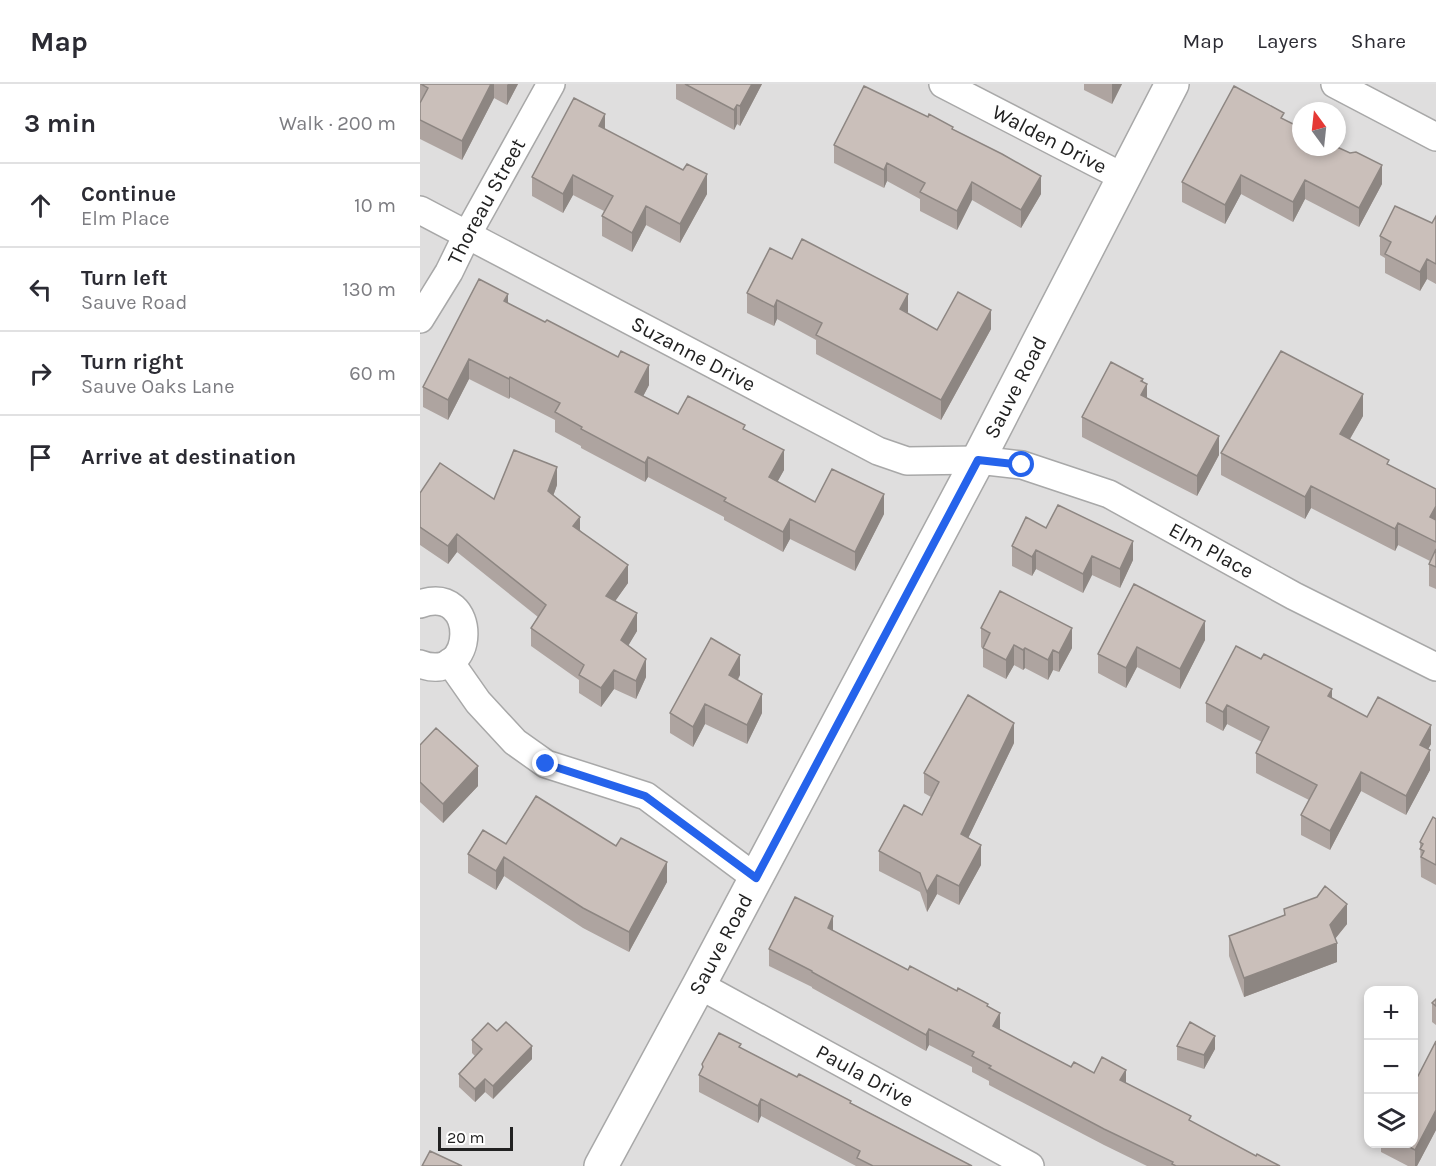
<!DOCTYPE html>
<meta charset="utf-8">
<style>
:root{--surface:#fff;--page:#f7f7f7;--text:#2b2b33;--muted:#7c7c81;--line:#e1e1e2}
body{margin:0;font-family:Karla,sans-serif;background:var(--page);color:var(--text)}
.controls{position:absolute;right:18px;bottom:18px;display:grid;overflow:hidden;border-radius:12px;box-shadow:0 3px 9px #0003}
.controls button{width:54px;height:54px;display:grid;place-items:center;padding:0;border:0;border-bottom:2px solid var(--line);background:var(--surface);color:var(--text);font:30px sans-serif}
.compass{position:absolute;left:872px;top:18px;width:54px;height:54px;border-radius:50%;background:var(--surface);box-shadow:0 3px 9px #0003;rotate:345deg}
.scale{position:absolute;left:18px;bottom:15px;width:75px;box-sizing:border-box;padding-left:6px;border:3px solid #212121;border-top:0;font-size:16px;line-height:21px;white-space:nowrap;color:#212121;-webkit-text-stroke:4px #fff;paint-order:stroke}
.stop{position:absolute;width:18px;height:18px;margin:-14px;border:4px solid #2563eb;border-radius:50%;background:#fff}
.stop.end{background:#2563eb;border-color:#fff;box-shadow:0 2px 6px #0008}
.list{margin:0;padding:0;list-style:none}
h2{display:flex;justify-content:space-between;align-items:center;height:78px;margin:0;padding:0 24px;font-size:26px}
h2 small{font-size:20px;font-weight:400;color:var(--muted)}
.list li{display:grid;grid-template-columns:39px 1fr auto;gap:18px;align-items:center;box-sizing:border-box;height:84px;padding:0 24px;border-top:2px solid var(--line)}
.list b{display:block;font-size:22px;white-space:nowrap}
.list p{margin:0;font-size:20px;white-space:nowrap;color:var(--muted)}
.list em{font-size:20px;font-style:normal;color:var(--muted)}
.icon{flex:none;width:33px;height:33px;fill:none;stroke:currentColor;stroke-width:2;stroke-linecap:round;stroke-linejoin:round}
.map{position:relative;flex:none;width:1016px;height:1082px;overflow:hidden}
header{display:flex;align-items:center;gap:36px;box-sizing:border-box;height:84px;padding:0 30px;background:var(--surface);border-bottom:2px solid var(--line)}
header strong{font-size:28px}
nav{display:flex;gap:33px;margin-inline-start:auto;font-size:21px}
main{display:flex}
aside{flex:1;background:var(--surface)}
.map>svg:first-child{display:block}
.residential{fill:#dfdede;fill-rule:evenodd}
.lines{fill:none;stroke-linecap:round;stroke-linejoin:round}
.minor-casing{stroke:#a8a8a8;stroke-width:30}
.tertiary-casing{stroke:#a8a8a8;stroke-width:36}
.minor{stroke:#fff;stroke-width:27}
.tertiary{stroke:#fff;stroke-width:33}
.wall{fill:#aea4a0}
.shaded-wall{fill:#8d8682}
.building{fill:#cabfba;stroke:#8d8682;stroke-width:1.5}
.route{stroke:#2563eb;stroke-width:8}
.labels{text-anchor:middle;stroke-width:4.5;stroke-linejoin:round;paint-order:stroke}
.street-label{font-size:21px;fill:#212121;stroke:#fff}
</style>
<header>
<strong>Map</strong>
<nav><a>Map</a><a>Layers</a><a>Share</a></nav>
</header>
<main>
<aside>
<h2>3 min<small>Walk · 200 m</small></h2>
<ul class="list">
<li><svg class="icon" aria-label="ahead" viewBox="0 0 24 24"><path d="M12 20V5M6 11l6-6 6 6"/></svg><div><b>Continue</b><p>Elm Place</p></div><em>10 m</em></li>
<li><svg class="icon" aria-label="left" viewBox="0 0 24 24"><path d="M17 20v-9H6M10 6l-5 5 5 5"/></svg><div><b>Turn left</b><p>Sauve Road</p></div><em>130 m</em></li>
<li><svg class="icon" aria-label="right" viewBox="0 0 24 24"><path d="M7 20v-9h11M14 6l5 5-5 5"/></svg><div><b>Turn right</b><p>Sauve Oaks Lane</p></div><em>60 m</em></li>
<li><svg class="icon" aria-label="arrive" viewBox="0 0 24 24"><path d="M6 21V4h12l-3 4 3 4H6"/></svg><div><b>Arrive at destination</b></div></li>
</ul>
</aside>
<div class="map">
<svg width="1016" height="1082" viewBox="0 0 1016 1082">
<rect width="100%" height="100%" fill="#f2ede7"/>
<path class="residential" d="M0,0H1016V1082H0ZM881,27H917V63H881ZM948,906H994V1060H948Z"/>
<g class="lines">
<g class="minor-casing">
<g id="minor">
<path id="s1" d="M523,0L705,94"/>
<path d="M915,0L1016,53"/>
<path id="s2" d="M0,126L458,367L487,377L558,376L602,381L689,410L874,512L1016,583"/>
<path id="s3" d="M0,235L29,188L47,151L131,0"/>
<path d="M0,520C60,499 57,602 0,580"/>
<path d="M30,578L58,618L95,658L126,680L226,712L336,794"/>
<path id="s4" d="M279,901L610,1082"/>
</g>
</g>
<g class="tertiary-casing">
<g id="tertiary">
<path id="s5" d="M181,1082L279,901L558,376L752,0"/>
</g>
</g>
<use href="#minor" class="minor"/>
<use href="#tertiary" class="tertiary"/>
</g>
<path class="wall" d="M0,0H98L87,21L74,14L42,76L0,55Z
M256,0H342L320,42L317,40L314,46L256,15Z
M664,0H702L692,20L664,6Z
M508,33L533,45L621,110L601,144L552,116L537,146L500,127V115L467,97L464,104L414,79V61Z
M864,36L962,100L939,143L885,115L873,138L821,110L805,140L762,118V98Z
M185,46L287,110L260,159L226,141L212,168L182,152V132L184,127L153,111L143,129L112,112V93Z
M1016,132V200L1007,195L1000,207L965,189V174L960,171V152L1012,139Z
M372,175L487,230L517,246L571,245L521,336L396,270V256L357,235L354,242L327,229V209Z
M88,219L229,301L223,312L258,330L325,346L364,386L357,398L395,418L464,430L435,487L370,455L363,468L304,436V433L228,393L225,398L161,364V362L135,348V336L90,313L89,315L49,295L28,336L3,323V303Z
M723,298L727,314L799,371L777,412L662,353V333Z
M943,332L930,355L969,381L1016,405V505L1009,502V480L1010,477L978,461L975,467L891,424L885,435L801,391V369Z
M137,401L133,412L160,446L208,499L195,517L217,547L208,561L226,593L216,615L194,605L181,623L159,609V596L111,562V544L118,533L37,468L28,480L0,461V409L74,415Z
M626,444L713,476L700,504L672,491L663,509L616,485L612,492L592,482V462Z
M714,500L785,556L760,605L717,583L706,604L678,589V570Z
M561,544L652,564L639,588L633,586L628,596L605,584L603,586L594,581L586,595L563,583V565L561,563Z
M320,591L318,596L342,629L327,660L285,640L273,663L250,649V629Z
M912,614L947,633L1011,660L1008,665L1010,686L986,731L941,707L910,766L881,751V731L889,716L836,689V669L842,658L807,640L803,647L786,638V619Z
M594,659L548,754L561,781L539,821L517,810L507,828L500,808L459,787V767L502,731L511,713L504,709V689Z
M0,661L58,702L23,739L0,718Z
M1016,735V801L1001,793L1000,758Z
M86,760L247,798L209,868L163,844L84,792L76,806L48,789V770Z
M864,825L927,840L915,855L917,878L824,913L809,872V852L864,832Z
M413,847L488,886L568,923L580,946L651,983L674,989L706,999L771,1038L836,1072L860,1082H727L684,1061L569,1001V997L552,988V983L509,961L506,967L392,904V903L349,882V865Z
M1016,915V941L1012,938V919Z
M77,947L112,975L73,1015L65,1008L55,1018L39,1003V990L55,972L52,969V956Z
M1016,957V1046L997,1082H988L961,1068V1059H993Z
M757,962L795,965L784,985L757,976Z
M321,964L377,993L431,1019L552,1082H436L341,1032L338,1039L279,1008V991L282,985V980Z"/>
<path class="shaded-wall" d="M71,0H74V14L42,76V57Z
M88,0H98L87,21V1Z
M332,0H342L320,42V22Z
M692,0H702L692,20Z
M317,21V40L314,46V26Z
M185,30V50L179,42Z
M467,79V97L464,104V86Z
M962,81V100L939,143V124Z
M287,90V110L260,159V140Z
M153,91V111L143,129V110Z
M821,91V110L805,140V121Z
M621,92V110L601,144V126Z
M885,96V115L873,138V118Z
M552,98V116L537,146V127Z
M226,122V141L212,168V149Z
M1007,175V195L1000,207V188Z
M88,210V230L84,217Z
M488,210V229L480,225Z
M357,216V235L354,242V223Z
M571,226V245L521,336V316Z
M49,275V295L28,336V316Z
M229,281V301L215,328V308Z
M90,293V313L89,315V295Z
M723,295V307L727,300V319L721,330V297Z
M943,310V332L920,372V350Z
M799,352V371L777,412V392Z
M364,366V386L349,413V393Z
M228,373V393L225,398V379Z
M137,383V401L128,426V407Z
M891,402V424L885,435V413Z
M464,410V430L435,487V468Z
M1016,422V444L1010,433Z
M160,433V451L153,442Z
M370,435V455L363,468V448Z
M978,439V461L975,467V445Z
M37,450V468L28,480V462Z
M713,457V476L700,504V485Z
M616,466V485L612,492V473Z
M672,472V491L663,509V490Z
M208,481V499L186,530V512Z
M217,529V547L201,574V556Z
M785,537V556L760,605V585Z
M652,544V564L639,588V569Z
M594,561V581L586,595V576Z
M717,563V583L706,604V584Z
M605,564V584L603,586V566Z
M633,566V586L628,596V576Z
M320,571V591L309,610V591Z
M226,575V593L216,615V597Z
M194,586V605L181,623V604Z
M912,605V624L908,612Z
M342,610V629L327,660V641Z
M285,620V640L273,663V643Z
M807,621V640L803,647V628Z
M594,639V659L541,769V750Z
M1011,641V660L1000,680V661Z
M1010,666V686L986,731V712Z
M58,682V702L23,739V720Z
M941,688V707L910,766V747Z
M561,761V781L539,821V802Z
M84,773V792L76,806V787Z
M247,778V798L209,868V848Z
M517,791V810L507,828V808Z
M927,820V840L910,861V841Z
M413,832V848L408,844Z
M917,859V878L824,913V894Z
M580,929V945L573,942Z
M509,945V961L506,967V951Z
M795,952V965L784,985V971Z
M112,962V975L73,1015V1002Z
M706,986V1002L700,996Z
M65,995V1008L55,1018V1005Z
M341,1015V1032L338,1039V1022Z
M1016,1026V1046L997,1082H995V1066Z"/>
<path class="building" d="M1,0H71L42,57L0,36V19L8,4Z
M265,0H332L320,22L317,21L314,26Z
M444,2L508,33L509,30L533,43L532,45L582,70L621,92L601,126L552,98L537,127L500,108L505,99L467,79L464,86L414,61Z
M814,2L864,29L861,34L881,44V63H917L930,69L936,68L962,81L939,124L885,96L873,118L821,91L805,121L762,98Z
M154,14L185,30L179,42L263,86L267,80L287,90L260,140L226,122L212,149L182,132L193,112L153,91L143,110L112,93Z
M975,122L1012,139L1016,132V180L1007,175L1000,188L965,170L971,158L960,152Z
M382,155L488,210L480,225L517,246L538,208L571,226L521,316L396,251L402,239L357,216L354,223L327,209L350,164L372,175Z
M59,195L88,210L84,217L125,238L127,236L198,273L201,267L229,281L215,308L258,330L268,312L325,341L323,345L364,366L349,393L395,418L412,385L464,410L435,468L370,435L363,448L304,417L306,414L228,373L225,379L161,345L162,343L135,328L140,319L90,293L89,295L49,275L28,316L3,303Z
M861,267L943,310L920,350L969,376L967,380L1016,405V422L1010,433L1016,436V458L978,439L975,445L891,402L885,413L801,369Z
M691,278L723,295L721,297L727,300L721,311L799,352L777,392L662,333Z
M94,366L137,383L128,407L160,433L153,442L208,481L186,512L217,529L201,556L226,575L216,597L194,586L181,604L159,591L164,581L111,544L126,521L37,450L28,462L0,443V409L20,379L74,415Z
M638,421L713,457L700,485L672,472L663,490L616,466L612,473L592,462L606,433L626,444Z
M1016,465V483L1009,480Z
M714,500L785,537L760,585L717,563L706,584L678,570Z
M580,507L652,544L639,569L633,566L628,576L605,564L603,566L594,561L586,576L563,564L570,549L561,544Z
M291,554L320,571L309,591L342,610L327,641L285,620L273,643L250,629Z
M816,562L841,575L844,570L912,605L908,612L947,633L958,613L1011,641L1000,661L1010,666L986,712L941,688L910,747L881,731L897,701L836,669L849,643L807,621L803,628L786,619Z
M548,611L594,639L541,750L561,761L539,802L517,791L507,808L500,789L459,767L484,721L502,731L519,698L504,689Z
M16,644L58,682L23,720L0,698V661Z
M116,712L196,762L201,754L247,778L209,848L163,824L84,773L76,787L48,770L63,746L86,760Z
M1013,733L1016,735V781L1001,773L1004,767L1000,765L1003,760L1000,758Z
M905,802L927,820L910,841L917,859L824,894L809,852L865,831L864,825L897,813Z
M375,813L413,832L408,844L488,886L490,882L537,907L538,904L568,920L567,922L580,929L573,942L651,983L654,978L674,989L682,973L706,986L700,996L771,1032L769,1036L836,1072L837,1070L860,1082H756L752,1080L753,1078L684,1045L569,984L571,982L552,972L554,968L509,945L506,951L392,888V887L349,865Z
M1016,915V922L1012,919Z
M86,938L112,962L73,1002L65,995L55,1005L39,990L62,965L52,956L68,939L77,947Z
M770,938L795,952L784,971L757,962Z
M299,949L321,960L319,963L377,993L379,990L431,1017L430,1019L552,1082H453L437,1074L440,1067L341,1015L338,1022L279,991L283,983L282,980Z
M1016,957V1026L995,1066L982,1059H993V993L994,992H998Z
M10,1067L42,1082H2Z"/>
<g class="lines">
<path class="route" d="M126,680L225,712L336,794L558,376L602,381"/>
</g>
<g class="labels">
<g class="street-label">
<text dy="7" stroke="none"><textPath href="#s1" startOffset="120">Walden Drive</textPath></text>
<text dy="7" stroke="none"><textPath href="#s3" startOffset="135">Thoreau Street</textPath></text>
<text dy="7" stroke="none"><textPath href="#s2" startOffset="309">Suzanne Drive</textPath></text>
<text dy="7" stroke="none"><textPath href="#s5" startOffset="882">Sauve Road</textPath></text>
<text dy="7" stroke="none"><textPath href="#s2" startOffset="872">Elm Place</textPath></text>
<text dy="7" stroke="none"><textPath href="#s5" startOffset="252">Sauve Road</textPath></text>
<text dy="7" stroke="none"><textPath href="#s4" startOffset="189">Paula Drive</textPath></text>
</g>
</g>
</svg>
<div class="controls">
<button>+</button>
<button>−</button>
<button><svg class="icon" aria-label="layers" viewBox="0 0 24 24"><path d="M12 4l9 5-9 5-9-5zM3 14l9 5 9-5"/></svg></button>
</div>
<svg class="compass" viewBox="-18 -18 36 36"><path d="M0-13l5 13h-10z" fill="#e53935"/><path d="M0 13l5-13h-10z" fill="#7c7c81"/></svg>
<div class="scale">20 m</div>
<div class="stop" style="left:602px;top:381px"></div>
<div class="stop end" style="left:126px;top:680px"></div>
</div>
</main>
